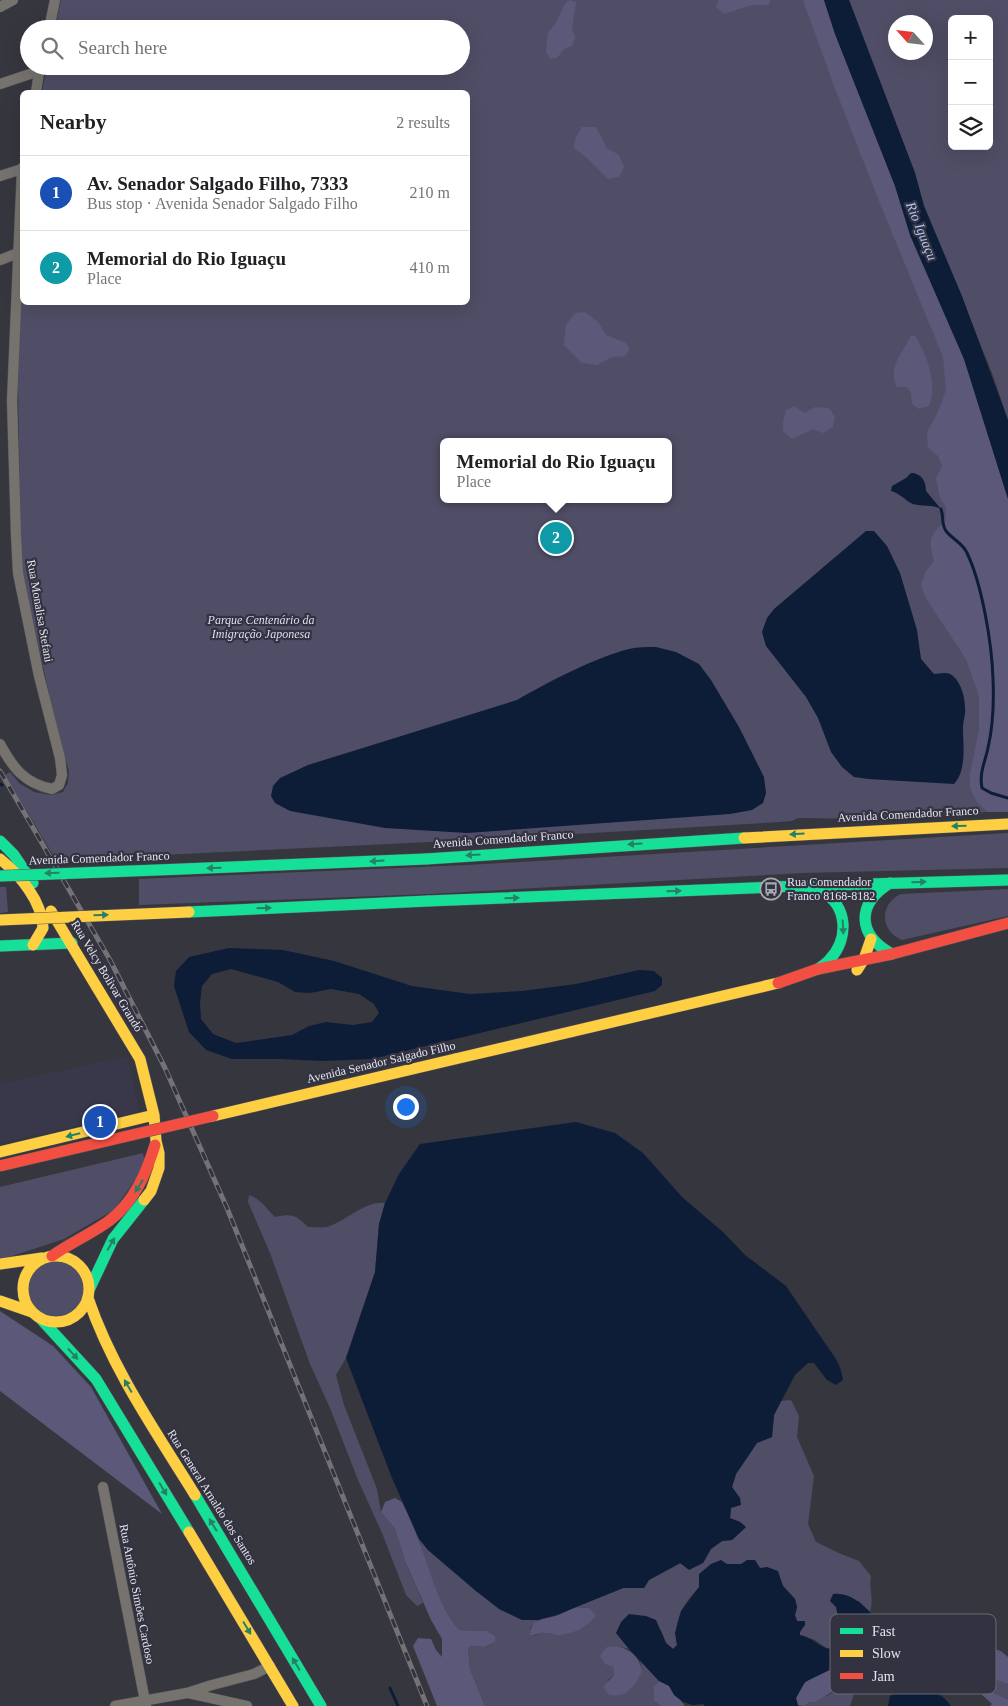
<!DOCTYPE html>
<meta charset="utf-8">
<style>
:root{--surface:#fff;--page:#f6f6f6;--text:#202124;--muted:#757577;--line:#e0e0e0;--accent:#2563eb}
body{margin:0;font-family:Georgia,serif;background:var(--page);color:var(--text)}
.controls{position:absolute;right:15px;top:15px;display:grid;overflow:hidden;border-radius:8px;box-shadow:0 5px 20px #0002}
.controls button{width:45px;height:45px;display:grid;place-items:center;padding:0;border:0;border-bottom:1px solid var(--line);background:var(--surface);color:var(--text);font:25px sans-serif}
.compass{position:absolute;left:888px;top:15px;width:45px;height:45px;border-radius:50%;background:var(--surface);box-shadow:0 5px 20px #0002;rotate:297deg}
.you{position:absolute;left:405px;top:1106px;width:18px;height:18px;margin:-12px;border:4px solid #fff;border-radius:50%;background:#1a73e8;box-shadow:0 0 0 8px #1a73e833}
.badge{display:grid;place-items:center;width:32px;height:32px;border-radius:50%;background:var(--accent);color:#fff;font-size:16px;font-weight:700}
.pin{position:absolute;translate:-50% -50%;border:2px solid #fff;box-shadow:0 1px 5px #0006}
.popup{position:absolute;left:440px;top:438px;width:232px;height:65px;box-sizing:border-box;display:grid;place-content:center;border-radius:8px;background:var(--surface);filter:drop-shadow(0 1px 4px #0005);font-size:16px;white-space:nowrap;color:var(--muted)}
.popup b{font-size:19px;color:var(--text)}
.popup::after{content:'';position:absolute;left:50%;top:100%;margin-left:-10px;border:10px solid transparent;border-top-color:var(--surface)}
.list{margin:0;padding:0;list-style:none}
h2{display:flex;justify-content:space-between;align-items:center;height:65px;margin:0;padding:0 20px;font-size:21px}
h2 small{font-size:16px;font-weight:400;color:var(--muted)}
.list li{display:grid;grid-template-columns:32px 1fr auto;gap:15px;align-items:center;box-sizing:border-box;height:75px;padding:0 20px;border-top:1px solid var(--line)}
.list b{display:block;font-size:19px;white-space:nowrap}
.list p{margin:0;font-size:16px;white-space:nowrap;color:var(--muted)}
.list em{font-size:16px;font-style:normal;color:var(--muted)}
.icon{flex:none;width:28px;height:28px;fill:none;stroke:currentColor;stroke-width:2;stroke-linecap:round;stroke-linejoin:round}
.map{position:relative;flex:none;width:1008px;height:1706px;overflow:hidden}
.search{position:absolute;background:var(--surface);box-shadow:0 5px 20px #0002;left:20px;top:20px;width:450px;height:55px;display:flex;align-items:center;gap:12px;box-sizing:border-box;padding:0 18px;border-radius:28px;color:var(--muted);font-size:19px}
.panel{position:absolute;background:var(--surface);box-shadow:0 5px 20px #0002;left:20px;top:90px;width:450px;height:215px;border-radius:8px}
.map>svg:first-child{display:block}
.built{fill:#39384b}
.green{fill:#504e66;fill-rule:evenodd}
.forest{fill:#5b587a}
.water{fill:#0d1d37;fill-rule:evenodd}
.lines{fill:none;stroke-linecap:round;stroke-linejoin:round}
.stream{stroke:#0d1d37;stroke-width:3}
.street-casing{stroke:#535359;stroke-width:11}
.fast-casing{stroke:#535359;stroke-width:12}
.slow-casing{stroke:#535359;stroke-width:12}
.jam-casing{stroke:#535359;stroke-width:12}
.street{stroke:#76726e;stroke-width:10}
.fast{stroke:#16e098;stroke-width:11}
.slow{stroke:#ffcf43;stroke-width:11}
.jam{stroke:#f24e42;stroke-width:11}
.rail-casing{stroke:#747274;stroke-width:5}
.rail{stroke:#333241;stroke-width:3;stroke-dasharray:9;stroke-linecap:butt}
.fast-bridge-casing{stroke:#535359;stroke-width:12;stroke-linecap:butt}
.slow-bridge-casing{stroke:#535359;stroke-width:12;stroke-linecap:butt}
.jam-bridge-casing{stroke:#535359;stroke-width:12;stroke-linecap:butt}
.fast-bridge{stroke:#16e098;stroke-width:11}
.slow-bridge{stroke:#ffcf43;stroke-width:11}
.jam-bridge{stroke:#f24e42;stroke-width:11}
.oneway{fill:#268068}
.labels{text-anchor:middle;stroke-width:4.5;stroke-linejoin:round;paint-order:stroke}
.street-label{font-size:12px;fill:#e5e5ef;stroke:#333241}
.park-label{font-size:12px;font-style:italic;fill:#dfddf7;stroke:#333241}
.poi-label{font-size:12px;fill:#e5e5ef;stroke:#333241;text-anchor:start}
.water-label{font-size:14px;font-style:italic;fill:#acc8f6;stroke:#333241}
.key{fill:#333241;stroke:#686875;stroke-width:1}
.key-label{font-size:14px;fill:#e5e5ef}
</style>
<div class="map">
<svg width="1008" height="1706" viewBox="0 0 1008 1706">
<rect width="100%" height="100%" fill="#36363e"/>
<path class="built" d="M128,1056L139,1112L0,1143V1084Z"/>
<path class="green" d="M61,0H824L835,34L895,186L910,235L964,359L1008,499V812H988L869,819L798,818L792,821L779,822L472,840L56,860L5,775L10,772L19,783L34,792L51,795L63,792L68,783L69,771L58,735L21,565L18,386L22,245V302H468V92H42L47,66H461V29H55ZM444,442H668V499H444Z
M849,0H1008V420L992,373L924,206L915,173ZM952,19H989V146H952ZM896,22H926V52H896Z
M1008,833V868L802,873L430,894L139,905V879L468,865Z
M0,887H6L8,912L0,913Z
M1008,889V916L902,940C880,931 879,904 901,894Z
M143,1153L144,1158L142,1170L114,1210L64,1239L0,1260V1187Z
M249,1195C261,1199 266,1208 275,1217C292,1213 296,1215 308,1227C314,1227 322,1228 327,1227C347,1221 364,1201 385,1203L379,1224L375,1272L346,1358L336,1375L344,1405L377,1489L381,1512L395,1529L405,1561L423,1603L417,1606L406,1595L382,1533L358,1480L330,1408L310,1364L270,1253L248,1202Z
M27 1288a29 29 0 1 1 58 0a29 29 0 1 1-58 0Z
M791,1400L799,1416L797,1437L814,1476L808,1524L816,1542L841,1554L859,1561L871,1576C869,1590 874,1599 870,1612L859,1601L836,1607C840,1628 847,1631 831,1649L826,1648L815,1640L800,1635V1632L804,1621H797L795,1615L797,1607L795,1599L783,1586L780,1579L760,1568L757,1564H727C701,1584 670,1608 677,1645L673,1649L666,1643L661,1630L616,1633L629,1649L617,1646L613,1667L614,1675L607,1681L642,1671L640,1660L659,1681L654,1686V1701L661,1706H485L470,1669L468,1649L470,1646L486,1647L495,1642L486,1631L459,1630C438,1605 428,1569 419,1539L428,1550L476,1591L522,1620H538L530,1628L534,1636L543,1632L555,1635L589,1608L574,1607L624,1588H644L649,1580L681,1563H703L711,1549L722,1541L732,1540L746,1527L740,1522L730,1518L731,1508L739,1498L732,1487L736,1474L757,1443L772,1437L774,1415L781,1401Z
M921,1649L945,1659L955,1666L989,1676L1005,1682L1008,1684V1699L999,1696L979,1682L965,1675L950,1672L941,1664L923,1659L919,1651Z
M859,1673V1680L850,1706H804C811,1701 818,1699 826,1696C834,1693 852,1679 859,1673Z"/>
<path class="forest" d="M570,0L576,2L572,28L575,37L572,46L564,49L557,58L550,59L546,52L548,33L556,22L566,2Z
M719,0H771L768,5H752L724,14L716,7Z
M803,0H824L835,34L895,186L910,235L964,359L1008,499V812H988L977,802L970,788V774L979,730V696L966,659L925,597L921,584L926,571L934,561C927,535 931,538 946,518V507L940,498L936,478L942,466L938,456L928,448L927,432L937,414L946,390L943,357L875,191L834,86Z
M582,127H596L607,148L619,155L624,167L619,177L608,179L587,158L574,148L575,139Z
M585,312L598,322L606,335L626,343L630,349L625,356L612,357L597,365L582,363L564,345L566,325L575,313Z
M911,335L915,336C927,354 938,386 929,406L919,409L912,404L911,393L907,387H897C887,366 903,354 911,335Z
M794,406L805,413L815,407L829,408L835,417L833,427L823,433L813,429L792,439L783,431V423L786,410Z
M0,1311L53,1346L91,1387L162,1514L0,1391Z
M395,1498L402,1502C408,1514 413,1525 418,1538C430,1569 437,1604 459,1630L486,1631L495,1636V1642L485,1647L470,1646L468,1649L470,1669L485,1706H437L413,1646L418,1638L431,1639L436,1650L442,1657V1639L431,1620L405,1561L395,1529L381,1512L385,1502Z
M574,1607L589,1608L596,1615C588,1627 572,1635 557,1635C553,1635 550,1633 545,1633C540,1632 536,1636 530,1635C531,1618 542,1620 555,1616C562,1614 568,1610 574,1607Z
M976,1637L987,1641L994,1649L1001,1651L1008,1657V1684L971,1670L960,1663L961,1651L966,1639Z
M617,1646C631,1650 639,1656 642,1671C634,1687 628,1698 609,1695L603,1687L614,1675L613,1667L605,1664L600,1656L607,1647Z
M855,1660L861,1664L859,1673L849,1682L815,1702H810L804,1706L798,1705L796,1698C798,1693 801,1688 804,1684C811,1675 844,1662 855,1660Z
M659,1681C662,1682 665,1683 668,1685C669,1686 684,1704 685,1706H661L654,1701V1686Z
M978,1687C989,1688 997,1696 1008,1699V1706H990L992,1704L979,1692Z"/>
<path class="water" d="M824,0H849L915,173L924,206L962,296L1008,420V499L964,359L910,235L895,186L835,34Z
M911,473C921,473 926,481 926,491L941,509C932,504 922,507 913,504C905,501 902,494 891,491L892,486L906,478Z
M866,531H874L887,546L900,573L917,630L921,659L934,674C940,674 947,671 953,676C961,682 965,698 965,708C966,714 963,721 963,727C963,745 967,770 954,784L868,779L854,777L842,767L831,752L818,718L806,697L766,646L762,632L767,618L774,609Z
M656,647L676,652L699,664L711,680L739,727L764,777L766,793L763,803L752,810L730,814L467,833L385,828L290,811L275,803L271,796L273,786L280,778L308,765L517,700C548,682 594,658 629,649C637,647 647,647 656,647Z
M229,948L283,950L334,961L412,986L470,994L522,991L576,984L639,970L654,971L662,978V985L655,991L372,1059L323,1061L280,1059H232L206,1050L189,1032L174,986L176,971L189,957ZM231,969L278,982L295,992L310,993L331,989L359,994L374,1004L379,1013L372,1022L353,1025L326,1022L309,1026L292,1035L236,1043L213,1034L201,1019L200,1003L202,986L212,974Z
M576,1122L615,1133L643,1153L683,1198L723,1232L745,1255L786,1286L829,1349C837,1359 841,1367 843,1380L836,1385L827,1380L814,1363H808L795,1375L774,1415L772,1437L757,1443L736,1474L732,1487L740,1498L741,1505L731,1508L730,1518L740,1522L746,1527L732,1540L722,1541L711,1549L703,1563L689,1570L680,1563L649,1580L644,1588H623L557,1615L538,1620H522L499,1609L476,1591L428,1550L419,1539L392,1478L346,1358L375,1272L379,1224L385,1203L399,1174L420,1144Z
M721,1560L727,1564H741L747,1560H755L760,1568L767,1567L778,1571L783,1586L795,1599L797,1607L795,1615L797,1621H805V1625L800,1632V1635C812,1637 820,1648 831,1649L840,1638L842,1632L836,1607L830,1601L833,1594C848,1592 859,1601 870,1612V1623L875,1630L883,1631L886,1634L879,1653L868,1665L855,1660L846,1662L805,1682L796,1698L798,1706H705L703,1704L693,1705L683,1702L674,1695L669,1686L659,1681L629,1649L616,1633L621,1622L629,1614L646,1616L656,1620L666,1643L673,1649L677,1645L675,1633L681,1611L699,1587V1574L711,1564Z
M915,1687C930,1689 942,1693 951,1706H888L890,1696L903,1689Z"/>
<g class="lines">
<path class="stream" d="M941,509C944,517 941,524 946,531C952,539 963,543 967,553C982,584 992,644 993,679C994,702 993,726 988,748C985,762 979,773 982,788L991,793L1008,798
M0,784L2,785
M390,1688L398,1706"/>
<g class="street-casing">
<path id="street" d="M0,7L13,0
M49,29L55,0
M0,84L39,71
M36,92L40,66
M0,176L22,169
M0,260L18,253
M0,744C13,768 24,783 52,789L59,785L62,775L60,758L39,676L18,573L16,535L12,401L22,168
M103,1487L146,1706
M188,1693L247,1706
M115,1706L187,1693L212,1685L254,1674L270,1666"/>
</g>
<g class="fast-casing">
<path id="fast" d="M0,841L14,855L33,883
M426,859L744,838
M890,883C856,904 857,935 892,954
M807,887C812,889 818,890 822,892C848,905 849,939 830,959C827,963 822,966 818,969
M428,901L800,886L1008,880
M0,946L72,943
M90,1288L113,1239L144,1200
M40,1318L96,1379L189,1532
M195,1495L321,1706"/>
</g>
<g class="slow-casing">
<path id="slow" d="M744,838L1008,824
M0,859C20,875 42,901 43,928L33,945
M51,911L140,1059L154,1115L156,1141L159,1153V1168L151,1191L144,1200
M857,970L864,959L871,939
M455,1059L778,983
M0,1152L154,1115
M23 1289a33 33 0 1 1 66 0a33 33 0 1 1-66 0Z
M0,1264L42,1258
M88,1298C112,1369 156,1432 195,1495
M0,1301L32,1312
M189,1532L293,1706"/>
</g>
<g class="jam-casing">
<path id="jam" d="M778,983L818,969L892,954L1008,923
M52,1256C70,1243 91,1234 109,1221C134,1202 146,1174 155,1145"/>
</g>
<use href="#street" class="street"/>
<use href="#fast" class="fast"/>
<use href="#slow" class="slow"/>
<use href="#jam" class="jam"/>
<g class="rail-casing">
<path id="rail" d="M0,771L110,960L165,1068L227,1208L427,1706"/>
</g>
<use href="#rail" class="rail"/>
<g class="fast-bridge-casing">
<path id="fast-bridge" d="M0,876C142,870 284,866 426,859
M189,912L428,901"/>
</g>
<g class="slow-bridge-casing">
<path id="slow-bridge" d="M0,920L189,912
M213,1116L455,1059"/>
</g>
<g class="jam-bridge-casing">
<path id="jam-bridge" d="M0,1166L213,1116"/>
</g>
<use href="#fast-bridge" class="fast-bridge"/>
<use href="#slow-bridge" class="slow-bridge"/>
<use href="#jam-bridge" class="jam-bridge"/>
</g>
<defs><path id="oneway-solid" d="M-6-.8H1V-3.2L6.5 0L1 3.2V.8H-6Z" transform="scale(1.25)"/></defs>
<g class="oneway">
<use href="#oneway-solid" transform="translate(959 826) rotate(178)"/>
<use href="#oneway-solid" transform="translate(797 834) rotate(177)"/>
<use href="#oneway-solid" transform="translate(635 844) rotate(176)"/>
<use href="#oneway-solid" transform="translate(473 855) rotate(176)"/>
<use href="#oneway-solid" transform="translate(377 861) rotate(177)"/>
<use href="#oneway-solid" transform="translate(214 868) rotate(179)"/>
<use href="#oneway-solid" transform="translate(52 873) rotate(178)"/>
<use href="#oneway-solid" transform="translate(919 882) rotate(-1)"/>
<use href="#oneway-solid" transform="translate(674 891) rotate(-2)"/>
<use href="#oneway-solid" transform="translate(512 898) rotate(-2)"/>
<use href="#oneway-solid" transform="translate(264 908) rotate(-2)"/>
<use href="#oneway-solid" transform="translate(101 915) rotate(-2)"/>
<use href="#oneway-solid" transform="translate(843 927) rotate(87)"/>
<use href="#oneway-solid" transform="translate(73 1135) rotate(166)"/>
<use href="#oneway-solid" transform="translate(139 1186) rotate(122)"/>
<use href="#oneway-solid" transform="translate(111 1244) rotate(-60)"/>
<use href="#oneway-solid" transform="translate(73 1354) rotate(47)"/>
<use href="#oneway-solid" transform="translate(128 1386) rotate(-120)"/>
<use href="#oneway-solid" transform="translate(163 1489) rotate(59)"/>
<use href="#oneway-solid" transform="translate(213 1525) rotate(-122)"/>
<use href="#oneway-solid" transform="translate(247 1628) rotate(59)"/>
<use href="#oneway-solid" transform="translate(296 1664) rotate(-121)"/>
</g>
<defs>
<g id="bus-ring" transform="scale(1.125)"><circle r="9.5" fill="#333241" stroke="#a8a8b1" stroke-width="1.5"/><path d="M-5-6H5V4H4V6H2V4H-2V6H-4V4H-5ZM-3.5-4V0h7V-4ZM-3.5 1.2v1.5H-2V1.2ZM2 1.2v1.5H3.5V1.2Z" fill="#a8a8b1"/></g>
</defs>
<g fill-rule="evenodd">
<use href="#bus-ring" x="771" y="889"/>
</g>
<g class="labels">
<g class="street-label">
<text transform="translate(40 611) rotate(80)" y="4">Rua Monalisa Stefani</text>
<text transform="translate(908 814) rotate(-3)" y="4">Avenida Comendador Franco</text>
<text transform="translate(503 839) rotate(-4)" y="4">Avenida Comendador Franco</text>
<text transform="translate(99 858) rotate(-2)" y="4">Avenida Comendador Franco</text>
<text transform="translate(107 976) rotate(59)" y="4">Rua Velcy Bolivar Grandó</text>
<text transform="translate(381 1062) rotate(-13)" y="4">Avenida Senador Salgado Filho</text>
<text transform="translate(212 1497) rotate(58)" y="4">Rua General Arnaldo dos Santos</text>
<text transform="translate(137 1594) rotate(79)" y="4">Rua Antônio Simões Cardoso</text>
</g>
<g class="park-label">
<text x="261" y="624">Parque Centenário da<tspan x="261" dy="14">Imigração Japonesa</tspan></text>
</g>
<g class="poi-label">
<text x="787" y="886">Rua Comendador<tspan x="787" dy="14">Franco 8168-8182</tspan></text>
</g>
<g class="water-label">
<text transform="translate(922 231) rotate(68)" y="5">Rio Iguaçu</text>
</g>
</g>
<rect x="830" y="1614" width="166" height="80" rx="8" class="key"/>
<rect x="840" y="1628" width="23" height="6" fill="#16e098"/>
<rect x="840" y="1650" width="23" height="7" fill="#ffcf43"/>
<rect x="840" y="1673" width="23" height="6" fill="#f24e42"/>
<g class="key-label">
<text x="872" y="1636">Fast</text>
<text x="872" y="1658">Slow</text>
<text x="872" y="1681">Jam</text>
</g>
</svg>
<div class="controls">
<button>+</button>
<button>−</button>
<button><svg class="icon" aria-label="layers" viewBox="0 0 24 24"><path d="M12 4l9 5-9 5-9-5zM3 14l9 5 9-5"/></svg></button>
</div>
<svg class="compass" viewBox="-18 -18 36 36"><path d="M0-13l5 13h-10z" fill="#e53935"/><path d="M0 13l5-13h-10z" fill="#757577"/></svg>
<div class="you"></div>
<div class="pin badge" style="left:100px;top:1122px;background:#1a4fb4">1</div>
<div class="pin badge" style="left:556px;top:538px;background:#0f9aa8">2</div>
<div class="popup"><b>Memorial do Rio Iguaçu</b>Place</div>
<div class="search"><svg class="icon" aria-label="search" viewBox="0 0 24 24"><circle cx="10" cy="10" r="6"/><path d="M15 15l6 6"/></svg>Search here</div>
<section class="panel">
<h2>Nearby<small>2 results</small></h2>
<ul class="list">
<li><span class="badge" style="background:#1a4fb4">1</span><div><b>Av. Senador Salgado Filho, 7333</b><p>Bus stop · Avenida Senador Salgado Filho</p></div><em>210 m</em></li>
<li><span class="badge" style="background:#0f9aa8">2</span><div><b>Memorial do Rio Iguaçu</b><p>Place</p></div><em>410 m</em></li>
</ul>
</section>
</div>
